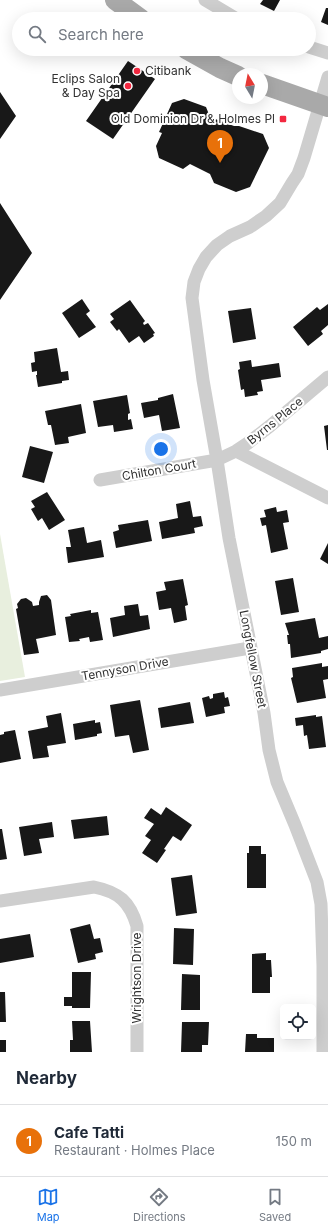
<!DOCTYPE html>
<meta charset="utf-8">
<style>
:root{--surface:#fff;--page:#f6f6f7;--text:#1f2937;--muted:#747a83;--line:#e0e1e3;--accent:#1a73e8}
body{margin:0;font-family:Inter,sans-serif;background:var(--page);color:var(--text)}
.controls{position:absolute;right:12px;bottom:12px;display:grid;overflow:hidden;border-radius:6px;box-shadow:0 4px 16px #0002}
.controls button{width:36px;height:36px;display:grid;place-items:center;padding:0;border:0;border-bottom:1px solid var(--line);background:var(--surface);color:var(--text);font:20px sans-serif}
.compass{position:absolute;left:232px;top:68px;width:36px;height:36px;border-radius:50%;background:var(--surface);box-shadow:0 4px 16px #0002;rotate:350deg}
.you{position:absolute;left:161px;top:449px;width:14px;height:14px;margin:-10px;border:3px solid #fff;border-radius:50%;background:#1a73e8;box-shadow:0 0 0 6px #1a73e833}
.badge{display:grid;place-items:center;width:26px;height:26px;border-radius:50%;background:var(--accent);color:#fff;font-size:13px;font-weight:700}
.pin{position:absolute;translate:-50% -33px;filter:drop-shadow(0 1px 2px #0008)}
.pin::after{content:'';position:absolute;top:21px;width:14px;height:12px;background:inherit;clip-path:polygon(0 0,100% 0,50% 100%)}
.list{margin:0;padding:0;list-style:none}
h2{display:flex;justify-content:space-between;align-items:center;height:52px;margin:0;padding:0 16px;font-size:17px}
h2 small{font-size:13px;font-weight:400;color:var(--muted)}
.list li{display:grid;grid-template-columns:26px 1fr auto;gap:12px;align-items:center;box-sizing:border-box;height:72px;padding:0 16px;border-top:1px solid var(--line)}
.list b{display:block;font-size:15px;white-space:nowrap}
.list p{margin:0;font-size:13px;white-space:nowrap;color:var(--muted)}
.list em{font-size:13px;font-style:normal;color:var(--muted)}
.icon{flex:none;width:22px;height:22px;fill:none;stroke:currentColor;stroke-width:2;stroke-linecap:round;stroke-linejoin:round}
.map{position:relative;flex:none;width:328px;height:1052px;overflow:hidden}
.search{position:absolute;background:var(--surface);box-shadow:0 4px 16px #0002;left:12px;right:12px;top:12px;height:44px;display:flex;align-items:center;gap:10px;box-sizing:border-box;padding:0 14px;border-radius:22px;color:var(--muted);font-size:15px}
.sheet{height:124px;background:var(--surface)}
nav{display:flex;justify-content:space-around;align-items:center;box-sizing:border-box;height:56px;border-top:1px solid var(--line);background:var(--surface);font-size:11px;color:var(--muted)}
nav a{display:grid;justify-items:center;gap:2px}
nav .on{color:var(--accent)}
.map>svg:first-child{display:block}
.green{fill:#e8efde}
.building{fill:#181818}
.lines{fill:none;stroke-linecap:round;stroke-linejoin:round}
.minor{stroke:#cecece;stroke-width:13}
.primary{stroke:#a9a9a9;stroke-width:20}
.poi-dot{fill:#f32840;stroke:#fff;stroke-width:1.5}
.labels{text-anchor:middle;stroke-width:4;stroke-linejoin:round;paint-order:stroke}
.poi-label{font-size:12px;fill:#313131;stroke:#fff;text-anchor:end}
.street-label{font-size:12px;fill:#313131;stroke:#fff}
</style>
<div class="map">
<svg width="328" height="1052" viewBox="0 0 328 1052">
<rect width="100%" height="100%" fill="#fff"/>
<path class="green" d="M0,534L25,677L0,681Z"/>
<path class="building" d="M263,0H280L274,11L260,4Z
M326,8H328V25L321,22Z
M128,61L155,79L113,139L86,121Z
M0,92L16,116L0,139Z
M184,99L206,107L210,117L234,126H239L263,134L269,148L250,187L236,192L214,183L210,174L190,164L183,169L159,158L156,146L162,133L159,132L172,103Z
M0,203L32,253L0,300Z
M82,299L90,311L86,314L96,327L79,338L62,313Z
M130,300L145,321L143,323L144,325L148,323L155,333L153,334L154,336L144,343L139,336L129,343L119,329L117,331L110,322L114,319L110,314Z
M328,304V325L321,331L323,334L308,346L293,327L317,307L320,310Z
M251,308L256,339L233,343L228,311Z
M57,348L61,372L68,371L69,380L62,381V383L38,387L36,375H37V371L32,372L31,363L35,362L34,352Z
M251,360L252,367L279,363L281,377L261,380L263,391L257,392L258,395L245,397L244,389L241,390L238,370L240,369L239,362Z
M173,394L180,428L162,431L159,415L144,418L141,403L158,400V398Z
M127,395L130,413L128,414V420L131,419L133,429L114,432L113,425L98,427L93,401Z
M81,404L86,433L68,437L69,443L55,445L51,425H48L45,411Z
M328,425V450H327L324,426Z
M30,446L53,452L44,483L22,477Z
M47,492L65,520L49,530L42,518L38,521L31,509L35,507L31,501Z
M190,501L193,517L201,516L203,526L194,528L195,533L162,539L159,522L178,518L176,504Z
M276,507L277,512L287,510L289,522L283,523L288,549L271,553L266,525L262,526L260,518L266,517L264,510Z
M148,520L152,541L116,548L113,532L119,530L118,525Z
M84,527L87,543L101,540L104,557L68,563L66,547H71L68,530Z
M328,543V564L320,559Z
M293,578L299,612L281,615L275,581Z
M183,579L188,605L185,606L187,620L174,623L171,608L159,610L156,592L166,590L164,582Z
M47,595L51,600L56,635L36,639L39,653L24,655L16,609L18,608L17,604L21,599L26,598L32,602L33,606L39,605V602L41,596Z
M138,604L140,616L148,615L150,629L113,637L110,618L125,615L124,606Z
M91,610V613L98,612L103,640L90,642L89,637L79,639L80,641L69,642L65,617L71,616L70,614Z
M315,618L319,638L328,636V649L321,651V653L291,658L290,644H288L287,635H289L285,623Z
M322,663V667L328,666V679L323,680L326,698L297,703L291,678L293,677L292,668Z
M224,692L225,698L228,697L230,706L224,707L225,713L206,717L202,698L209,696L210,699L213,698V694Z
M140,700L149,750L133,753L129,735L115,737L110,705Z
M190,702L194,723L161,728L158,708Z
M61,713L66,743L47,746L49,757L33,759L28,731L48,727L46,716Z
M316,715V717L322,716L326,747L309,749L307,735L304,736L303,725L296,726L295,718Z
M95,720V723L100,722L102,733L97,734V736L75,740L73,724Z
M15,730L21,759L0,763V735L4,734V732Z
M166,807L192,825L181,841L173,836L164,849L166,850L157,863L142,853L151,840L145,836L154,824L144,818L151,808L161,815Z
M107,816L109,835L74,839L71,820Z
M52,822L54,837L39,839L42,853L24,856L19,827Z
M0,829H2L7,859L0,860Z
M249,846H261V854H266V888H247V853H249Z
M192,875L197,913L176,916L171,878Z
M90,924L94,939L100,938L103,952L95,954L96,959L78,963L70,929Z
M174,928L194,929L193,965L173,964Z
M30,934L34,957L0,963V939Z
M266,953V960H271L272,977H270V993H252V954Z
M72,972H91L90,1008H72V1006H64V997H72Z
M182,974L200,975V1010H181Z
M0,992H5L6,1022H0Z
M72,1021H90L92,1052H70V1040H73Z
M182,1022H209L208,1045H202V1052H181Z
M246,1034H257V1038H274V1052H245Z
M0,1040H6V1052H0Z"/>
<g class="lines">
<path class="minor" d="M205,0L237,19
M309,47L328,53
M236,451L328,498
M100,480L217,460L236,451L248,443L270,426L328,377
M0,690L250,648
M0,901L94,887C119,892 130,902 137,926V1052
M323,1052V966L321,904L317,882L295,825L277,782L269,750L264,713L229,538L217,460L203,380L192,298L194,282L199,269L206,257L217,245L230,236L250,227L266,216L280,203L292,183L298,174L304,158L328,77"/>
<path class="primary" d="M115,0L141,19
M186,49L220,68L238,76
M262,84L328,107"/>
</g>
<g class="poi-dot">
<circle cx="137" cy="71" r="4"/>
<circle cx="128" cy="86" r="4"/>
<rect x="279" y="115" width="8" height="8" rx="2"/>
</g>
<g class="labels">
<g class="poi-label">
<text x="145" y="75" text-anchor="start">Citibank</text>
<text x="120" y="83">Eclips Salon<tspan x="120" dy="14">&amp; Day Spa</tspan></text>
<text x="275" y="123">Old Dominion Dr &amp; Holmes Pl</text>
</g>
<g class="street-label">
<text transform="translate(275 421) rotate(-39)" y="4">Byrns Place</text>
<text transform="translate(159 470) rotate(-10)" y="4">Chilton Court</text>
<text transform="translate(253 659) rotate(79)" y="4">Longfellow Street</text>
<text transform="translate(125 669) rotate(-10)" y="4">Tennyson Drive</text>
<text transform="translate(137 978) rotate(-90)" y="4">Wrightson Drive</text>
</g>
</g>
</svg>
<div class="controls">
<button><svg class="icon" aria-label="locate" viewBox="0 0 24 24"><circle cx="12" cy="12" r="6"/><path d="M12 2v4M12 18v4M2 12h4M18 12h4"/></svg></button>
</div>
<svg class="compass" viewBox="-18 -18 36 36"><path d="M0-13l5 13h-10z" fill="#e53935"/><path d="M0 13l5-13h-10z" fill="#747a83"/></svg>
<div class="you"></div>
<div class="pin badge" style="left:220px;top:163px;background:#e8710a">1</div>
<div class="search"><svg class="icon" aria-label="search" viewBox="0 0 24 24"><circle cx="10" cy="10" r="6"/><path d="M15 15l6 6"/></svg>Search here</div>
</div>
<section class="sheet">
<h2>Nearby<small></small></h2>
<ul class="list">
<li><span class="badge" style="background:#e8710a">1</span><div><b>Cafe Tatti</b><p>Restaurant · Holmes Place</p></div><em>150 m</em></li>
</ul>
</section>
<nav>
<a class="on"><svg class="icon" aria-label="map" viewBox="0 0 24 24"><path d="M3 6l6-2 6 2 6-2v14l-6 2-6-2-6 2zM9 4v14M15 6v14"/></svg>Map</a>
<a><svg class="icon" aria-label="directions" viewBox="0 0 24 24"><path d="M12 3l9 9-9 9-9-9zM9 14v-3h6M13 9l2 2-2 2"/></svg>Directions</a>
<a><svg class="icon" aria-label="saved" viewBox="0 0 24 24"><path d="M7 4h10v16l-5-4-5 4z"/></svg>Saved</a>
</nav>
